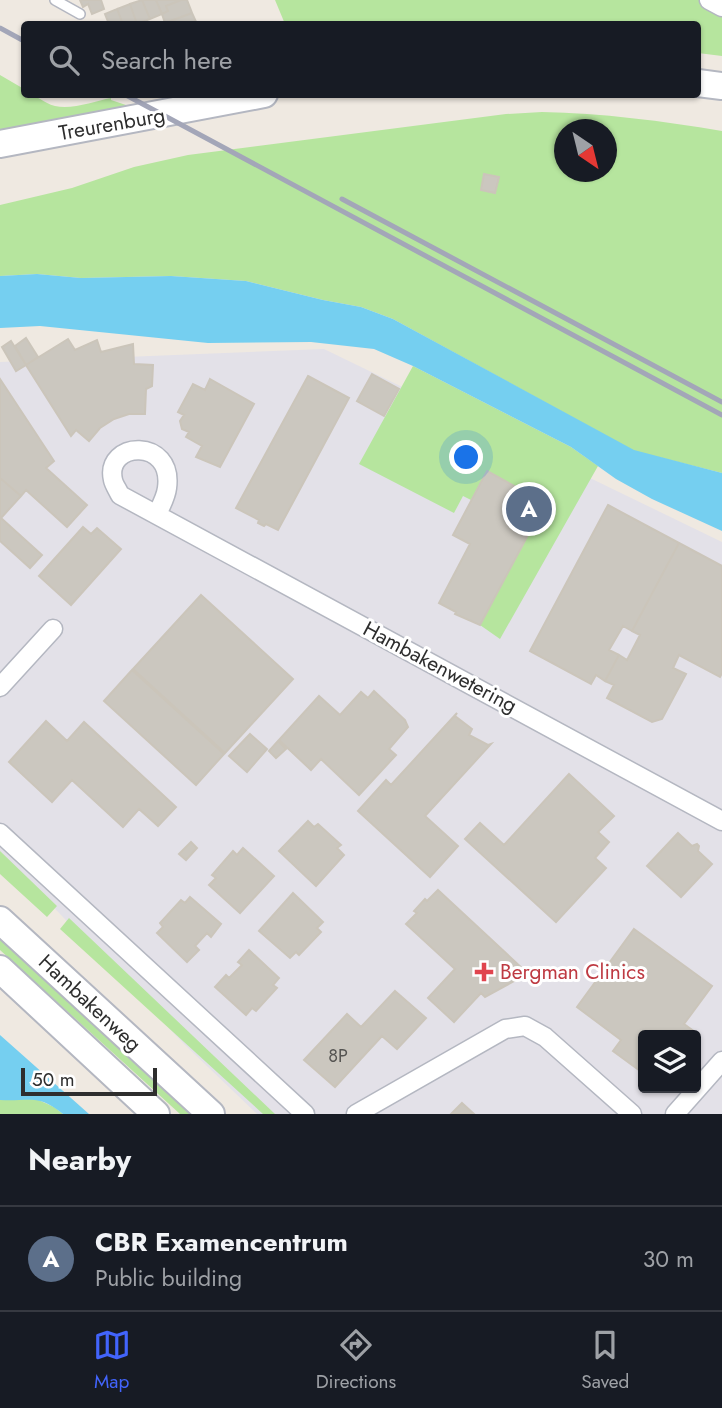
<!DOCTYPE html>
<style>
:root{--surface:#171b24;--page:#242831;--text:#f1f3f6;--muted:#9ea1a6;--line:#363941;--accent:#4264fb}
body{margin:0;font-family:Jost,sans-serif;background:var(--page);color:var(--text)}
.controls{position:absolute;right:21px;bottom:21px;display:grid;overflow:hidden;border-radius:7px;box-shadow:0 2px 5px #0004}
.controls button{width:63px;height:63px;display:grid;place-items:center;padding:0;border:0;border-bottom:2px solid var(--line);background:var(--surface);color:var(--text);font:35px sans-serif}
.compass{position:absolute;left:554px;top:119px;width:63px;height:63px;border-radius:50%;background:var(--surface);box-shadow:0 2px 5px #0004;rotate:145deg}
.scale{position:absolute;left:21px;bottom:18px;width:136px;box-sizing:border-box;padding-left:7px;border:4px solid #2e2e2e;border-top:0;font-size:19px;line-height:24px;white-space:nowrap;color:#2e2e2e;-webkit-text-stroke:5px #fff;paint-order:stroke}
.you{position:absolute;left:467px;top:458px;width:24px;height:24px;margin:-18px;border:5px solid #fff;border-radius:50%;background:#1a73e8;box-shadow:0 0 0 10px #1a73e833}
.badge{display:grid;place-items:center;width:46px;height:46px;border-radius:50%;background:var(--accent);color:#fff;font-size:23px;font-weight:700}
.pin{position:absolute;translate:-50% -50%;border:4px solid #fff;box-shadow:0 2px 7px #0006}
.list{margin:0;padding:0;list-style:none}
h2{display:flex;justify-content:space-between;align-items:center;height:91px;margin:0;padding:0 28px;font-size:30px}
h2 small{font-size:23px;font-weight:400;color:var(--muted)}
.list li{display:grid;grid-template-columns:46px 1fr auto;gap:21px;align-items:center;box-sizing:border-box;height:105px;padding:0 28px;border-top:2px solid var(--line)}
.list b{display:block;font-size:26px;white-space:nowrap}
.list p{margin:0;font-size:23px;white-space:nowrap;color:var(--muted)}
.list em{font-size:23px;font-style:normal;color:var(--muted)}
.icon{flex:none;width:38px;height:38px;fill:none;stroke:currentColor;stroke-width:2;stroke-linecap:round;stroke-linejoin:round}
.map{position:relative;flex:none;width:722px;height:1114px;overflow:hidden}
.search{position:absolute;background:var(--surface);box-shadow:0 2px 5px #0004;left:21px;right:21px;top:21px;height:77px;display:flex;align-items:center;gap:18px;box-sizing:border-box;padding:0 24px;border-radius:7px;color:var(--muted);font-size:26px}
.sheet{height:196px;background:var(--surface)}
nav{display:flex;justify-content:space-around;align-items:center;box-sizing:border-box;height:98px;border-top:2px solid var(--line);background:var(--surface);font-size:19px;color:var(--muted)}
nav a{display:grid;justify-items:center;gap:4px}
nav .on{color:var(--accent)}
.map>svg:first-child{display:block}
.industrial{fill:#e3e1e8;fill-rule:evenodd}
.green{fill:#b6e59e;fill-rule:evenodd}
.water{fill:#75cff0}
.building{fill:#cbc7bf;stroke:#cbc5ba;stroke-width:2}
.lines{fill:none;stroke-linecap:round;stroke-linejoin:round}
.lane-casing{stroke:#b4b7c1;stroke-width:12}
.street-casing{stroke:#b4b7c1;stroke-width:21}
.secondary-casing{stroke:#b4b7c1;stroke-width:30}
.lane{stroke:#fff;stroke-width:9}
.street{stroke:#fff;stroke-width:18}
.secondary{stroke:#fff;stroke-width:26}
.rail{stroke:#a3a6b8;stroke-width:5}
.health-dot{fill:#e0444e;stroke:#fff;stroke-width:2.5}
.labels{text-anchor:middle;stroke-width:6;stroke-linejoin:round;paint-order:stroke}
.number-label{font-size:18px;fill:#555452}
.street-label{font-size:21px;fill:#2e2e2e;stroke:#fff}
.health-label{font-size:21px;fill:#be3a42;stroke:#fff;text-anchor:start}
</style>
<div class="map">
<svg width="722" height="1114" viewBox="0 0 722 1114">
<rect width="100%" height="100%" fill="#efe9e1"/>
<path class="industrial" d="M324,349L722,542V1114H257L184,1044L0,851V362ZM643,1035H696V1088H643Z"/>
<path class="green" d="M275,0H700L722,11V56L698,53V24H285Z
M0,75L24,89V94C39,95 43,103 55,106C72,110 95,101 111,98V100L126,105V107L0,133Z
M542,112C602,113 662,121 722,131V473L634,451L393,319L361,307L323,300L246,281L171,276L81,278L37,274L0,276V205L72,188L134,167L188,155L506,114ZM564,130H606V172H564Z
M413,366L571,447L598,466L500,639L480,625L545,503L487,471L471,500L463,496L454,513L359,464Z
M0,851L57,906L47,917L0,874Z
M69,918L275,1114H263L60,929Z
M0,932L199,1114H180L0,950Z
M34,1098L54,1107L63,1114H0V1100Z"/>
<path class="water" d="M37,274L81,278L171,276L246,281L323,300L361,307L393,319L634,450L722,473V531L652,499L616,479L571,447L413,366L374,349L311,342L208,343L40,326L0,328V276Z
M0,1035L89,1114H63C38,1093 28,1102 0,1100Z"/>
<path class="building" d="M80,0H101L104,9L92,14L88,4L83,7Z
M142,0H156L162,14L150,19Z
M142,0L150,19L137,24L130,4Z
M156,0H181L166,6L168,11L162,14Z
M181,0H187L192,13L165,23L162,14L168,11L166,6Z
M130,4L137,24H123L117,9Z
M117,9L123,24H109L105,14Z
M192,13L197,24H166L165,23Z
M484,174L499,177L495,193L481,190Z
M26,338L38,357L26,365L15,346Z
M68,339L75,350L97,340L101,352L133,344L134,364L153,365L152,386L146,389L145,414H129L114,419L100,428L89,441L76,430L71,436L26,365Z
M11,341L26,365L16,371L2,347Z
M372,374L399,389L384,416L357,401Z
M308,376L349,398L278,530L266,524L264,526L258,523L259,520L236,508Z
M0,379L54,461L46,468L87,505L67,527L26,490L21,496L0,478Z
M210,379L254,404L220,467L196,457L202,446L186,437L189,432L182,429L180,421L184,415L178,412L193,384L205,390Z
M487,471L545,503L480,625L455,614L456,612L439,603L470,544L453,535Z
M0,478L21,496L1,518L42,555L30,568L0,541Z
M608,505L679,543L632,631L623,626L609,650L619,655L605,681L596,675L591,684L530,651Z
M83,527L91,534L97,528L121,549L71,605L39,576Z
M679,543L722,566V673L720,677L679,655L673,668L686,674L662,719L652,722L607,698L614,685L605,681L619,655L627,660L640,635L632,631Z
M201,595L293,679L225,753L133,669Z
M132,670L224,754L196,785L104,701Z
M374,691L405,720L408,727L389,749L396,755L359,795L321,759L311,770L279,740L319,696L340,715L361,692L368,698Z
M457,713L455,716L472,729L469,735L488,745L491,744L425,816L458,846L430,877L358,811L386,780L391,785Z
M46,721L67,741L84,722L176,807L158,826L139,809L123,827L72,780L52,802L9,762Z
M250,734L267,749L247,772L229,756Z
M278,741L286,749L276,758L269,751Z
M569,774L614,816L598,832L609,842L595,858L606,868L556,922L465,839L480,823L504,845Z
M308,821L314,827L318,824L341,845L337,848L344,855L316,886L279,851Z
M678,833L692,846L697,844L699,846L698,851L712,864L681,897L647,866Z
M191,842L197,848L186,860L179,854Z
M243,848L274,876L240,913L209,885L216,878L212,875L233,851L237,855Z
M438,890L524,970L522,972L525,975L485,997L481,993L454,1022L428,998L455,969L406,924L417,913L414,911L425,899L427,901Z
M293,893L323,922L317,928L321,932L299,955L296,952L290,958L259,931Z
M190,897L221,924L211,937L207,933L195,946L199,950L187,962L157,933L163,927L160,923L181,900L185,903Z
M634,929L712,986L684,1024L695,1032L693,1035H643V1073L613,1051L621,1040L577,1007Z
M249,950L279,978L273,985L277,988L256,1011L252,1008L246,1015L215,987L226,975L229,978L242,965L238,962Z
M395,991L426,1018L397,1049L382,1036L335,1087L304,1060L347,1014L361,1027Z
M462,1103L474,1114H451Z"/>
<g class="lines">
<g class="lane-casing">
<path id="lane" d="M55,0L80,14"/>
</g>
<g class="street-casing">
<path id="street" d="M709,0L722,7
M157,514C161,506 166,497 167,488C174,437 104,441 113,480C114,485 118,490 120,495L722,821
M0,687L53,629
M0,833L305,1114
M356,1114L505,1029L525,1026L545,1037L632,1114
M675,1114L722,1061"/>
</g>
<g class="secondary-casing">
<path id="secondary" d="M698,83L722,86
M0,144L264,94
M0,920L211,1114
M0,969L156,1114"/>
</g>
<use href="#lane" class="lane"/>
<use href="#street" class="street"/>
<use href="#secondary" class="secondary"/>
<path class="rail" d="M0,28L24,41
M124,94L722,415
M342,199L722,402"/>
</g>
<path class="health-dot" d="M480.5 961.5h7v7h7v7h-7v7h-7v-7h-7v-7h7z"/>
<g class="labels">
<g class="number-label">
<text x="338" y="1062">8P</text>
</g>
<g class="street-label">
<text transform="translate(112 124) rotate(-10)" y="7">Treurenburg</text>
<text transform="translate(440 667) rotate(28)" y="7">Hambakenwetering</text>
<text transform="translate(90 1003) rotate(43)" y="7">Hambakenweg</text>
</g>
<g class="health-label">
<text x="500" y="979">Bergman Clinics</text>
</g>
</g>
</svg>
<div class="controls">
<button><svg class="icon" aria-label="layers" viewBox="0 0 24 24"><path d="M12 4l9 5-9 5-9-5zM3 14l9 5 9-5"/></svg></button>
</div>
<svg class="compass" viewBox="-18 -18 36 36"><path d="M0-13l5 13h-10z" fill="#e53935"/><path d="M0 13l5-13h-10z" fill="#9ea1a6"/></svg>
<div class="scale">50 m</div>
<div class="you"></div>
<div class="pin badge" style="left:529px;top:509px;background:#5c6f8a">A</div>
<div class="search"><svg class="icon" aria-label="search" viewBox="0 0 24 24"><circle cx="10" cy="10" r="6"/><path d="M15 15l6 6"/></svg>Search here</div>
</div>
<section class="sheet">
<h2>Nearby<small></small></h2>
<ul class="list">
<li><span class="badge" style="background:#5c6f8a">A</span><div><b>CBR Examencentrum</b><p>Public building</p></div><em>30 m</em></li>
</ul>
</section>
<nav>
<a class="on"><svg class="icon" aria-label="map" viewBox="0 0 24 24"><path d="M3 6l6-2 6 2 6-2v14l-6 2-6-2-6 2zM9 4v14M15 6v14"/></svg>Map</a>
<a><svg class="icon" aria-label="directions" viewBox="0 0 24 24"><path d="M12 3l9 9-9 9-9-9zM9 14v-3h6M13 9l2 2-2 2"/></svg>Directions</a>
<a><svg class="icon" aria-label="saved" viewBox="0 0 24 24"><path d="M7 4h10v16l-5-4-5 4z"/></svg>Saved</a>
</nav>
